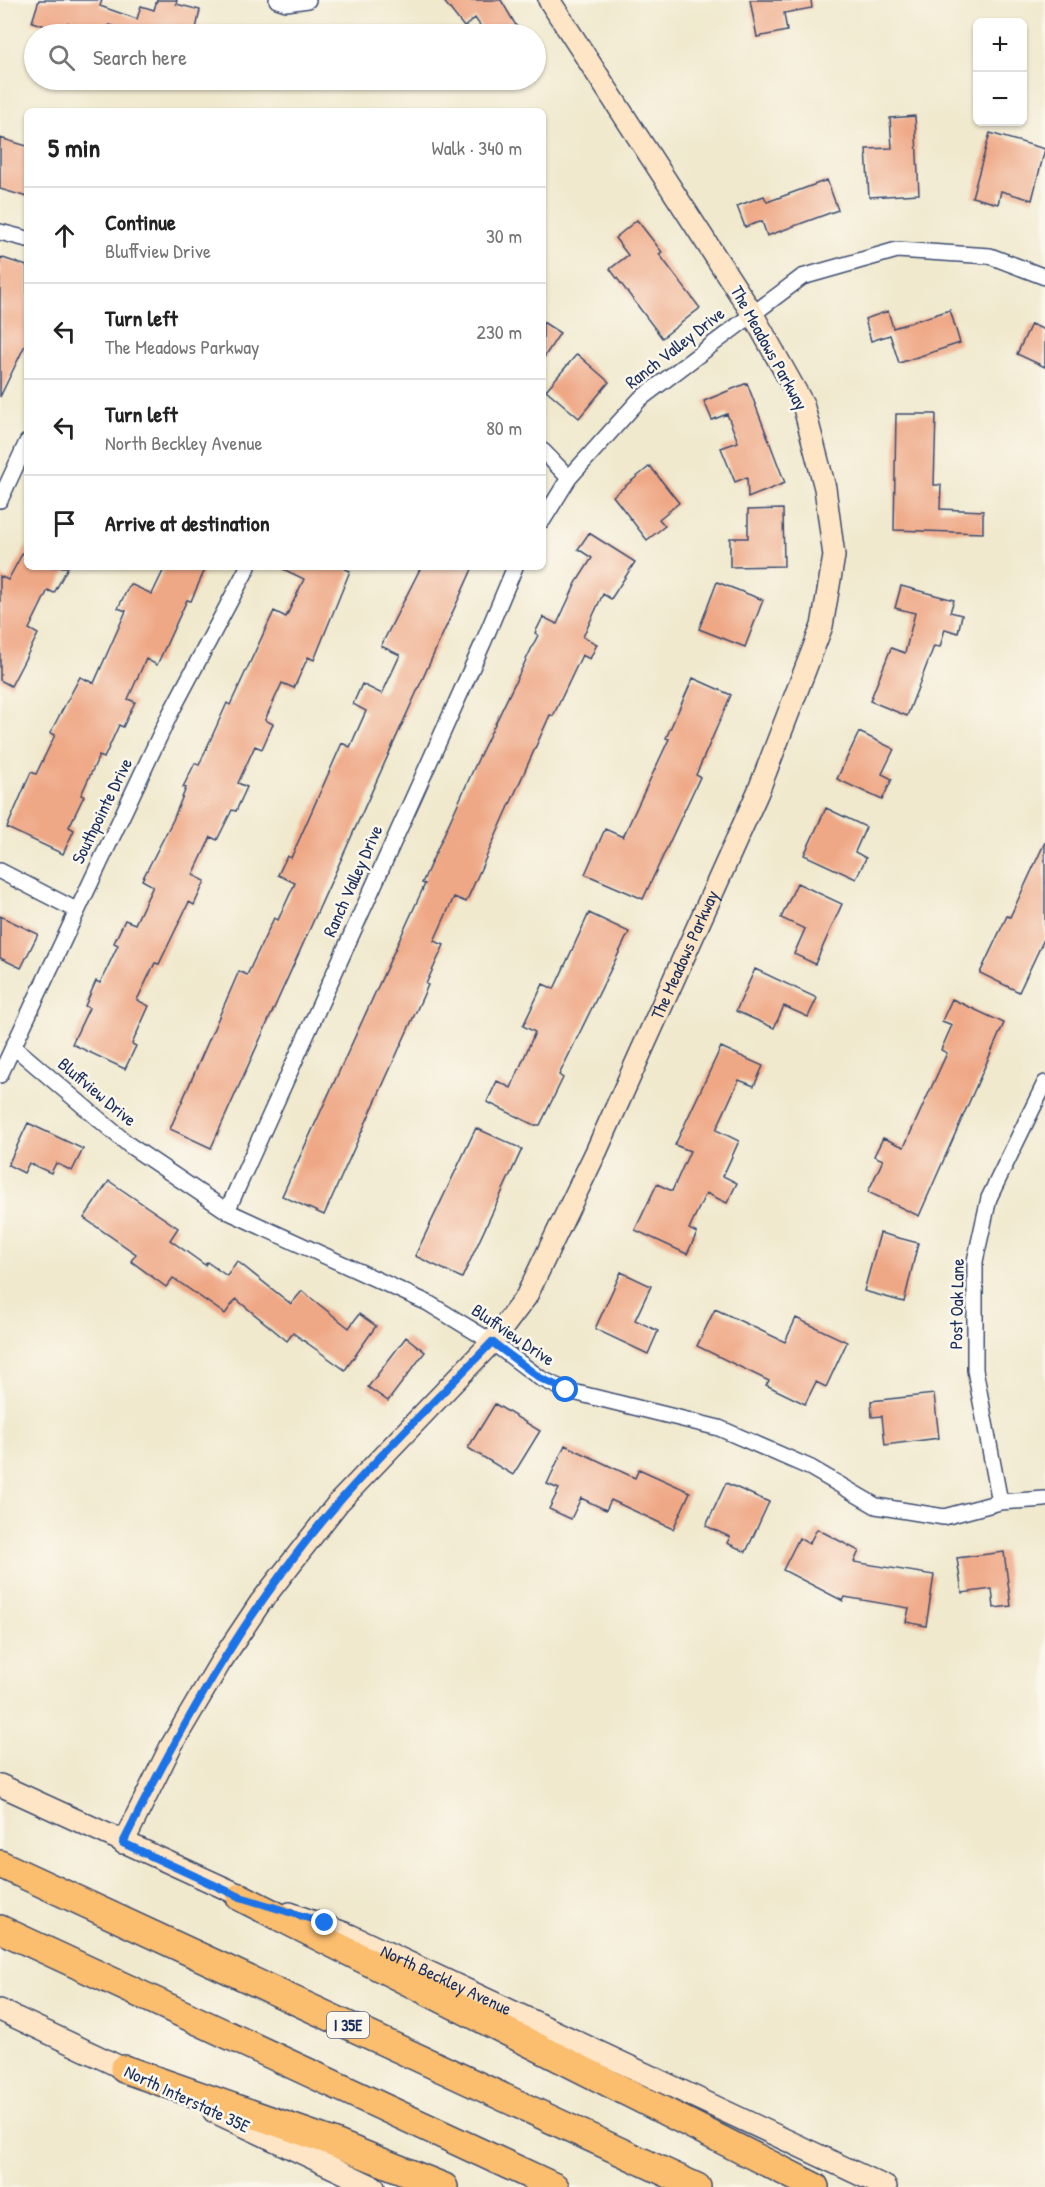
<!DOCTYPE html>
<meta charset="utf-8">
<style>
:root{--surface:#fff;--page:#f6f6f6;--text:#222;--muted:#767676;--line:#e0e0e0}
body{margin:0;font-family:"Patrick Hand",sans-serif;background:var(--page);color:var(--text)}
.controls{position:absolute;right:18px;top:18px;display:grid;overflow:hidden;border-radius:9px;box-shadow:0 2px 4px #0004}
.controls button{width:54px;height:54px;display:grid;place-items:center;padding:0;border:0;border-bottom:2px solid var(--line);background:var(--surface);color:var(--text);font:30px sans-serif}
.stop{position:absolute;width:18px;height:18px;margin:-14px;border:4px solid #1a73e8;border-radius:50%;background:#fff}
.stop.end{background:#1a73e8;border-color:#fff;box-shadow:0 2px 6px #0008}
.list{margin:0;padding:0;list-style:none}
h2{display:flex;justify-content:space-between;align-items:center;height:78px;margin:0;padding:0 24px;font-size:26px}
h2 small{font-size:20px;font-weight:400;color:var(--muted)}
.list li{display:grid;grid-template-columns:39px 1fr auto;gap:18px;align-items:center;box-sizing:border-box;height:96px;padding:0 24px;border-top:2px solid var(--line)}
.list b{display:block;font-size:22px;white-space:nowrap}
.list p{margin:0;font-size:20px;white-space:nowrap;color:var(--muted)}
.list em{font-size:20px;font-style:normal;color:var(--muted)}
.icon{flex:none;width:33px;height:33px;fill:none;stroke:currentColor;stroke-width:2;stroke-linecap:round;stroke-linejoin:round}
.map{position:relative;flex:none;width:1045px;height:2187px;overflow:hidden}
.search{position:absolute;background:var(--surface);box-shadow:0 2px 4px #0004;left:24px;top:24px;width:522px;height:66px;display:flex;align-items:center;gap:15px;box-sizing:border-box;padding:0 21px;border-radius:33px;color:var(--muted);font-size:22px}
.panel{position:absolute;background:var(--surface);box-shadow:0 2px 4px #0004;left:24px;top:108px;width:522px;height:462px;border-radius:9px}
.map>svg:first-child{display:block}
.building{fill:#efa886}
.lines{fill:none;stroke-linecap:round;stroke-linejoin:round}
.street-casing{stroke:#3b4b6f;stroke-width:18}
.secondary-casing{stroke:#3b4b6f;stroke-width:24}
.highway-casing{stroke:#3b4b6f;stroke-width:30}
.street{stroke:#fff;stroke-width:15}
.secondary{stroke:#fde5c5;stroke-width:21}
.highway{stroke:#fbbd6e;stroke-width:27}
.route{stroke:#1a73e8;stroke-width:8}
.labels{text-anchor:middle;stroke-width:5;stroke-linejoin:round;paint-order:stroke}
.shield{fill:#fbf7ec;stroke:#5e6b89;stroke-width:1.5}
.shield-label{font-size:16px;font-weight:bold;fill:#1b2f5e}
.street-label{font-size:18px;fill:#1b2f5e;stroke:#fbf7ec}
</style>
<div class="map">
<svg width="1045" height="2187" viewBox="0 0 1045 2187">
<rect width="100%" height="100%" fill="#fbf7ec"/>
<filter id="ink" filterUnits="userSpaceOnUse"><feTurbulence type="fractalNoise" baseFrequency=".0167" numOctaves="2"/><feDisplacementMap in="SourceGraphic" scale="12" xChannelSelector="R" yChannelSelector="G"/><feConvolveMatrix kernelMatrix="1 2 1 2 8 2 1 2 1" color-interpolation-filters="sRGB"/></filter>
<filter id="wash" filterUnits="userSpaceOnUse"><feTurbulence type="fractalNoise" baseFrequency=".008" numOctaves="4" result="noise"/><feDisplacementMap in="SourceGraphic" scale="24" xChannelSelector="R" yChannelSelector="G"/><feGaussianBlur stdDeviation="1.35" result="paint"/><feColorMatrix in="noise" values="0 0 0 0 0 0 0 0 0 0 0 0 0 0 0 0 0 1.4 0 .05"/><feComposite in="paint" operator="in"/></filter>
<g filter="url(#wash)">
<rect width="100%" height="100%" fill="#f0e9ce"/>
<g id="blocks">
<path class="building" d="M39,0H102L100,6L137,19L141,6L154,10L157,0H177L176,4L200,10L195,34H142L109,25L106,34H100L67,23L65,32L32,22Z
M443,0H501L521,34H486L475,18L464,27Z
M750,0H811L812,8L784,13L787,31L757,37Z
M915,116L919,194L869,197L866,149L892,148L890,118Z
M990,133L1045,149L1032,200L1001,191L998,204L972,197Z
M0,138L27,146V197L0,189Z
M827,180L838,210L767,236L762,221L745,227L737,206L764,196L767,202Z
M637,220L662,252L659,254L700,308L662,338L610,269L628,255L615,238Z
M0,257L27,266V341L0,397Z
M950,310L960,343L899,363L890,335L871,341L865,319L888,311L893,328Z
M543,322L560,333L543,359Z
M1031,324L1045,330V367L1017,354Z
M577,354L609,382L579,418L546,390Z
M747,383L785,483L748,498L747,477L735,482L721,448L738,442L727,414L712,420L704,401Z
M896,414H936L934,485H941L940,509L983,511V533L894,530Z
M650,466L679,503L659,519L665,526L647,540L613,496Z
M783,509L784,566L730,567V538H748V510Z
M589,533L635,562L611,599L603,594L583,637L597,644L590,659L582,655L553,716L550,715L466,902L454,897L434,941L444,945L426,984L428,985L324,1215L282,1196L425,884L422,883L479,757L538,635L535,633L543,617L557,624L576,583L592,558L578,549Z
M27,545V567H68L54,593L48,590L29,629L38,634L11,686L0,680V576L8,580Z
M165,567H206L191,601L187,600L157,665L146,659L128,699L135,702L123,727L119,725L104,758L99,756L81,795L84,796L69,827L74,830L63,854L7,828L31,772L36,774L55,735L50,733L80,677L94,683L126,611L118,608L130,584L152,594Z
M279,567H341L350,571L314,660L308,657L294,688L282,683L265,720L273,724L262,749L255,746L238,783L247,787L236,811L232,810L217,840L211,837L193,875L205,881L194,905L189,902L159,964L155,963L137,1000L149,1006L132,1044L136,1046L125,1069L72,1044L89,1008L85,1006L96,981L100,983L118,945L114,943L125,920L135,924L153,886L142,880L173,820L186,788L183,787L195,763L199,765L227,703L230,705L274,611L286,617L304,579Z
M421,567H473L211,1148L170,1129L239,971L247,975L274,918L278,920L295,883L278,875L287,856L291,858L342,743L350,747L366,711L353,704L362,684L382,694L400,655L381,646Z
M717,582L763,600L745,647L699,629Z
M901,586L954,600L950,612L962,615L958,633L945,629L940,647L934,646L907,716L870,701L891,648L905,653L915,613L895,608Z
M693,678L731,695L696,775L700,777L643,899L585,874L605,829L623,837L669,739L666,738Z
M859,732L894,749L882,774L892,779L882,800L837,779Z
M826,808L866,827L855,852L866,858L856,879L804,855Z
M1045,842V937L1019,992L980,973L1007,916L1010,917Z
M797,883L842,904L815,964L794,954L805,929L781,918Z
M589,913L629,932L559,1075L563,1078L540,1125H534L487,1102L497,1081L511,1088L535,1032L523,1026L543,984L554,989Z
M0,916L38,934L21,968L0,958Z
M755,969L817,998L808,1017L784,1006L774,1028L736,1011Z
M952,999L1004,1023L919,1216L868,1192L883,1160L874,1156L883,1138L904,1147L947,1053L941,1050L952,1025L942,1021Z
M721,1047L763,1066L754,1086L739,1080L716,1130L739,1141L723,1176L737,1183L727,1203L706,1193L689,1229L697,1233L687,1254L635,1230L657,1184L672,1191L690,1151L675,1145Z
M28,1123L83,1149L72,1171L56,1163L51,1173L29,1163L24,1173L8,1165Z
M476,1128L522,1149L462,1278L415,1256Z
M109,1181L178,1228L170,1240L205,1265L207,1262L227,1276L237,1261L291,1304L302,1291L349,1328L359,1314L376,1326L345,1370L293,1333L287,1341L236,1299L225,1314L173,1278L166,1287L131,1261L136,1254L84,1218Z
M880,1233L918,1243L904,1302L864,1291Z
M621,1272L651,1286L635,1320L658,1331L648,1354L595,1329Z
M715,1309L785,1342L796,1318L847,1342L826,1387L816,1382L805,1404L766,1385L769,1381L697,1346Z
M406,1337L425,1352L388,1401L368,1387Z
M934,1394L939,1438L885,1445L882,1416L872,1417L871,1401Z
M495,1404L540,1431L513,1475L468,1448Z
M565,1445L635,1478L639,1469L690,1492L673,1529L611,1500L606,1510L581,1498L571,1519L549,1509L559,1489L547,1484Z
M726,1483L769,1502L746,1552L727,1543L730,1537L706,1526Z
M817,1529L859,1551L854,1562L934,1575L926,1626L906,1622L909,1608L845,1597L843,1601L783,1570L799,1538L809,1544Z
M1004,1552L1011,1606L994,1608L992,1589L962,1593L957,1558Z"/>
</g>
</g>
<g filter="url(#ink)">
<use href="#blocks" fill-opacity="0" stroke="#3b4b6f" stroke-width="1.5"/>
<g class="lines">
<g class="street-casing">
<path id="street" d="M277,0L286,3L308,0
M0,232L27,239
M543,451L569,478
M0,500L27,442
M543,520L569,478L640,399L802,277L897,250L990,256L1045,277
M0,871L76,910
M13,1046L129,1145L227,1211L428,1303L492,1342L540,1378L565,1390L719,1428L811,1468L876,1506L944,1517L1000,1502L1045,1499
M0,1075L170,714L248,567
M227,1211L483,643L515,567
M1000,1502L975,1370V1261L989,1198L1045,1083"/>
</g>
<g class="secondary-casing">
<g id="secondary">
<path d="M0,1785L255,1902"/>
<path id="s1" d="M123,1843L171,1746L220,1663L260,1603L338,1503L492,1342L526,1297L596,1152L758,792L822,626L834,556L825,488L803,404L752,313L549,0"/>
<path id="s2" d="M290,1913L350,1935L886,2187"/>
<path d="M0,2010L137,2075"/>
<path d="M214,2112L374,2187"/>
</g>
</g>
<g class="highway-casing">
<path id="highway" d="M0,1864L697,2187
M240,1897L815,2187
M0,1929L555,2187
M124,2069L330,2141L444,2187"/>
</g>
<use href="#street" class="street"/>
<use href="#secondary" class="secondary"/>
<use href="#highway" class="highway"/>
</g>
</g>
<g class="lines" filter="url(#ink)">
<path class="route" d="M325,1923L240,1897L123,1843C183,1722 249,1605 338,1503C387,1447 441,1395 492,1342L540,1378L566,1390"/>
</g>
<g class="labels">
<rect class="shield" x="327" y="2012" width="42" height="26" rx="4.5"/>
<g class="shield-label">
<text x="348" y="2031">I 35E</text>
</g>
<g class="street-label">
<text transform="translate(675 348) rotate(-38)" y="6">Ranch Valley Drive</text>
<text transform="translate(769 348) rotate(61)" y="6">The Meadows Parkway</text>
<text transform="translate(102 811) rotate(-64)" y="6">Southpointe Drive</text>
<text transform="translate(353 881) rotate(-66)" y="6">Ranch Valley Drive</text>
<text dy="6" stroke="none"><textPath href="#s1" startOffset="1060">The Meadows Parkway</textPath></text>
<text transform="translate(97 1092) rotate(40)" y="6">Bluffview Drive</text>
<text transform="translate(957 1304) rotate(-89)" y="6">Post Oak Lane</text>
<text transform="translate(513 1335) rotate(34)" y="6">Bluffview Drive</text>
<text dy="6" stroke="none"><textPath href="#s2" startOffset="170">North Beckley Avenue</textPath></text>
<text transform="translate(187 2099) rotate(25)" y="6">North Interstate 35E</text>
</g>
</g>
</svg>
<div class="controls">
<button>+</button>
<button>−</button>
</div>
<div class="stop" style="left:566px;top:1390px"></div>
<div class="stop end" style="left:325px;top:1923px"></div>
<div class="search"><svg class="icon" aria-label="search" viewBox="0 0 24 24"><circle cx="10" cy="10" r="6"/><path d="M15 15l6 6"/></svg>Search here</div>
<section class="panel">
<h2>5 min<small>Walk · 340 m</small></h2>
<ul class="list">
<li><svg class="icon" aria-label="ahead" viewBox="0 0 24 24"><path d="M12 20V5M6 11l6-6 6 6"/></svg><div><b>Continue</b><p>Bluffview Drive</p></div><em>30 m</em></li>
<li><svg class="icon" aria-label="left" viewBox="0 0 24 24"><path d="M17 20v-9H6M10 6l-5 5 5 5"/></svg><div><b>Turn left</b><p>The Meadows Parkway</p></div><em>230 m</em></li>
<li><svg class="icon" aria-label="left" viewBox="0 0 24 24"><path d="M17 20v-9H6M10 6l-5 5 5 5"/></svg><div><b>Turn left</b><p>North Beckley Avenue</p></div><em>80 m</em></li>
<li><svg class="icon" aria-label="arrive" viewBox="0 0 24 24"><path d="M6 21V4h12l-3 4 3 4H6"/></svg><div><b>Arrive at destination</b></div></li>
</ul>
</section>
</div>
